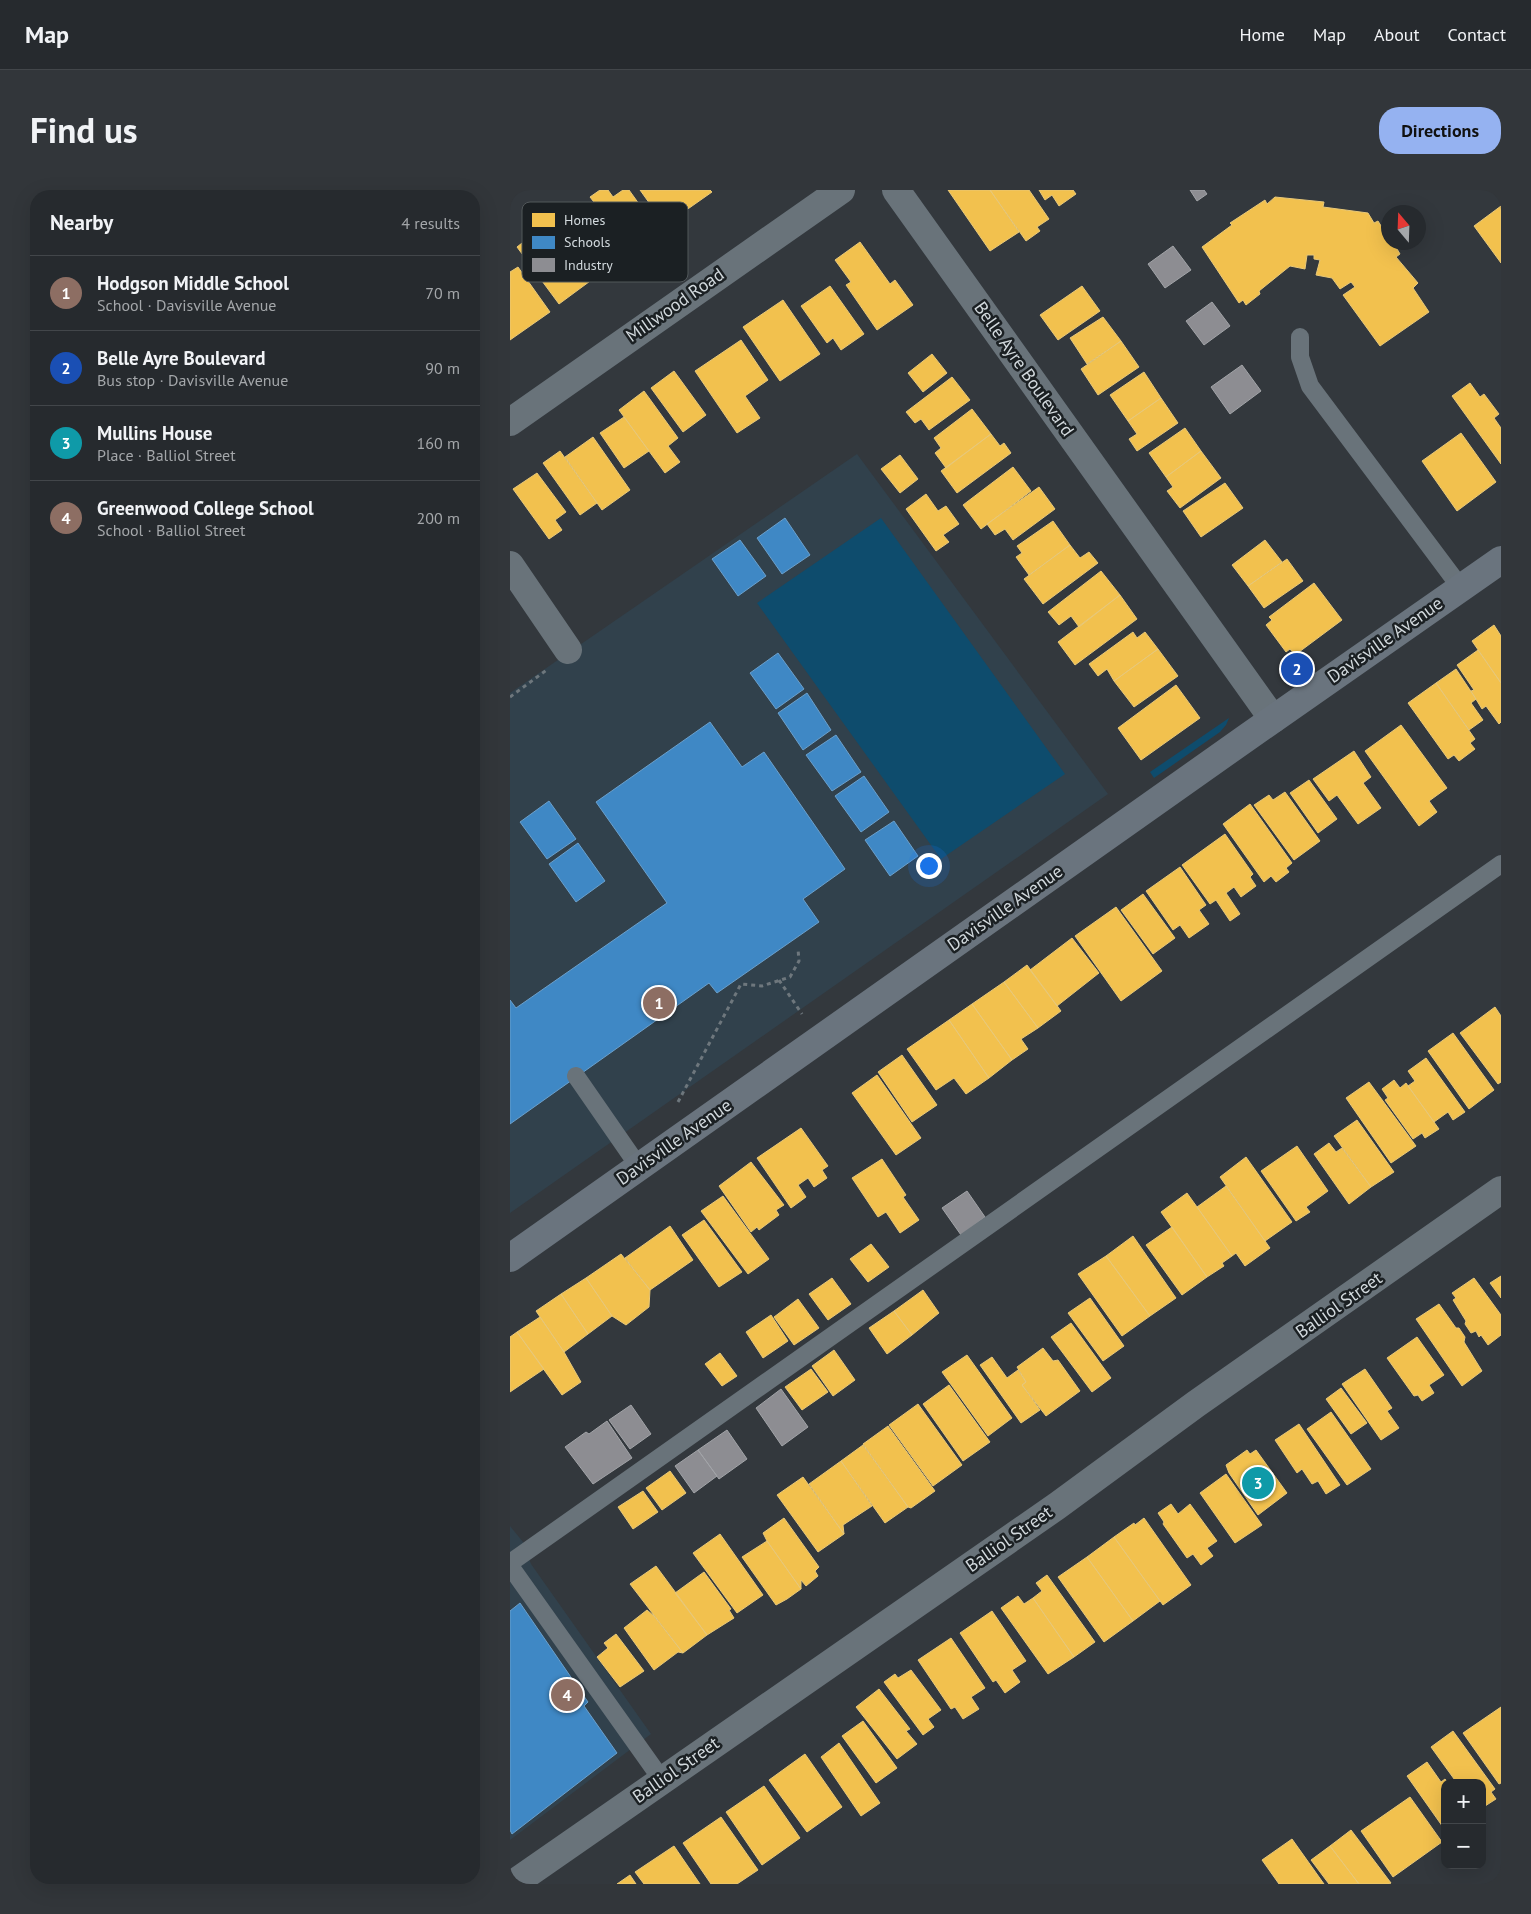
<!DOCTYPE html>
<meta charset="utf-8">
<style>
:root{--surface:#262a2e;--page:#32363a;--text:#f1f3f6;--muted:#a4a7aa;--line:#42464a;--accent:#95b2f1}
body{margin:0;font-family:"PT Sans",sans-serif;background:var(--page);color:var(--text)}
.controls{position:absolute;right:15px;bottom:15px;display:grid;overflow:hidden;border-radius:10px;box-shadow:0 5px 20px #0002}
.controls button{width:45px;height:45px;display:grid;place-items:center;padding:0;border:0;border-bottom:1px solid var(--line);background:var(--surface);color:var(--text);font:25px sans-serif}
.compass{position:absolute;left:871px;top:15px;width:45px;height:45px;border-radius:50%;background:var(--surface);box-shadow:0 5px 20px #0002;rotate:341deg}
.you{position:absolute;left:418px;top:675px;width:18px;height:18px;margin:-12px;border:4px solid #fff;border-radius:50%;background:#1a73e8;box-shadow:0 0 0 8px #1a73e833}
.badge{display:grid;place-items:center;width:32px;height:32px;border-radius:50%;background:var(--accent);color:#fff;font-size:16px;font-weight:700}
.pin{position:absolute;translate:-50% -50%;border:2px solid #fff;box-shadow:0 1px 5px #0006}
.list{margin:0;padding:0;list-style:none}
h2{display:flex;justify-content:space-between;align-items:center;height:65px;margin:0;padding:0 20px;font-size:21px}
h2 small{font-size:16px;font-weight:400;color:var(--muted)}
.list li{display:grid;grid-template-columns:32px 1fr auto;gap:15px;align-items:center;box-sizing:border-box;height:75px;padding:0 20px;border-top:1px solid var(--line)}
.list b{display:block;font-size:19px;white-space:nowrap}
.list p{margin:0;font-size:16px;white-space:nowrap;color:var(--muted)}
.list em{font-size:16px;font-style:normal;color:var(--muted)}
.map{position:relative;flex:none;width:991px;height:1694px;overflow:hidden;border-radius:20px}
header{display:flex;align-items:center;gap:30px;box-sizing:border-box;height:70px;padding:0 25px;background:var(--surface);border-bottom:1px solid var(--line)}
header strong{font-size:24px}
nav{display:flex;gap:28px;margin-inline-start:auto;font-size:18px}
.intro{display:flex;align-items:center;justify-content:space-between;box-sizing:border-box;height:120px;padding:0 30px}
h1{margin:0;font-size:35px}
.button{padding:12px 22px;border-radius:20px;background:var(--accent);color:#111;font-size:18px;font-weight:700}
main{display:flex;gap:30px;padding:0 30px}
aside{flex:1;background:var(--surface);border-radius:20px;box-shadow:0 5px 20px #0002}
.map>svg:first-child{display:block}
.built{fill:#31414c}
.green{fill:#0e4c6d}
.homes{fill:#f2c14e;stroke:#e8c879}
.schools{fill:#3f88c5;stroke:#6ba0cc}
.industry{fill:#8d8d92;stroke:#a2a4a8}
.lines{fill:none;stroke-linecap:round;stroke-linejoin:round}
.path{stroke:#6e777d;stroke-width:3;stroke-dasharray:4 4;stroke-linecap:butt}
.lane{stroke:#69737a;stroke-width:18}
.street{stroke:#69737a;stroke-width:28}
.secondary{stroke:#6a747e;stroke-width:28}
.labels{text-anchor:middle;stroke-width:5;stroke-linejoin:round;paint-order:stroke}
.street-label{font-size:18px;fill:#d2d9dd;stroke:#1b2023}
.key{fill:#1b2023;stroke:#52585b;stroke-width:1}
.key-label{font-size:14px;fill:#d2d9dd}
</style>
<header>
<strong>Map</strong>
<nav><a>Home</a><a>Map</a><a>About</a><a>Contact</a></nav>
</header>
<div class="intro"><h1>Find us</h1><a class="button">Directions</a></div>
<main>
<aside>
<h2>Nearby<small>4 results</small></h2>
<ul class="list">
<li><span class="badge" style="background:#8d6e63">1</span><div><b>Hodgson Middle School</b><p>School · Davisville Avenue</p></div><em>70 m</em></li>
<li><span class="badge" style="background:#1a4fb4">2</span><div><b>Belle Ayre Boulevard</b><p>Bus stop · Davisville Avenue</p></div><em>90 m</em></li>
<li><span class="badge" style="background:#0f9aa8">3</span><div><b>Mullins House</b><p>Place · Balliol Street</p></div><em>160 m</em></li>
<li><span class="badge" style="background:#8d6e63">4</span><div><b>Greenwood College School</b><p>School · Balliol Street</p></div><em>200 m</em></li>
</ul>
</aside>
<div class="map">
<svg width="991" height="1694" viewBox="0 0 991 1694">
<rect width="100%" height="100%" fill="#33383d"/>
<path class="built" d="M347,264L598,604L0,1023V503Z
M0,1336L13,1352L21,1374L141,1544L0,1650Z"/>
<path class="green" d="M371,328L555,584L431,669L247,413Z
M719,528L716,535L710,542L644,588L640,582Z"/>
<path class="homes" d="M90,0H98L103,7L113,0H119L147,39L102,71L71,27L87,16L80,7Z
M130,0H200L202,2L155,35Z
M438,0H480L509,42L480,61Z
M480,0H519L539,29L527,37L530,41L516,51Z
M529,0H563L566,4L549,16L542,5L535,10Z
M765,7L814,12L813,17L858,23L864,33L868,31L878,47V52H883L890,64L886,67L908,93L903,98L919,122L870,156L833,105L845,97L841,92L830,99L822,88L806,85L810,70L804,69V65H797L795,79L780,76L749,101L750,104L736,115L733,110L729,113L692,57L722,35L720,33L755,10L757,14Z
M991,16V73L964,36Z
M50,24L91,83L49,114L7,57L32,37V33L41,27L43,29Z
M350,52L380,94L385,90L403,115L367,140L336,95L341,92L325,70Z
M8,77L40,122L0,150V82Z
M320,96L354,144L331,160L323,148L317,153L291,116Z
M572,96L590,121L548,150L530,125Z
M273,110L310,164L270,191L233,137Z
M593,127L611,151L577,174L560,148Z
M231,150L258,190L235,206L250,228L227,243L185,181Z
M611,151L629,177L588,205L571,179Z
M422,164L437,183L413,202L398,183Z
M164,181L196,225L173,242L141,198Z
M634,182L651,208L618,231L600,205Z
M442,187L460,210L419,240L411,229L405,233L396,222Z
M960,193L970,207L974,204L989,224L984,228L991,238V274L942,206Z
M134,201L168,248L158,256L170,272L155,283L109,220Z
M651,208L668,233L627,261L619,249L627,244L618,231Z
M462,219L481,244L436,278L425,263L431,258L424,248Z
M114,227L139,261L114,278L90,243Z
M675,238L691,261L656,287L639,263Z
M951,243L986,292L947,321L912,271Z
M481,244L490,256L494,253L501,263L447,303L431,281Z
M83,247L120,300L92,320L55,267Z
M50,261L87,313L70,325L33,273Z
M691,261L711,288L670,318L657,301L663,297L656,287Z
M390,265L408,289L390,303L371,279Z
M503,277L521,301L471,339L453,315Z
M27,283L56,322L45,330L52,340L39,349L3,299Z
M715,293L733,318L691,347L673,321Z
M529,297L545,319L503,350L495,339L485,345L477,334Z
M416,304L428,321L436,316L449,334L433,345L439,352L426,361L396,319Z
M543,331L560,355L519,385L506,367L512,363L507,356Z
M755,350L772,372L738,396L722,375Z
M560,355L570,368L579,362L588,373L533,414L514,389Z
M777,369L793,391L754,418L738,396Z
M591,381L610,405L569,437L561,426L549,435L538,422Z
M804,393L832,430L785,465L780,459L776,462L756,435L762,430L759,427Z
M610,405L627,429L565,475L548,452Z
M984,435L991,446V493L962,451Z
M623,442L627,448L635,442L648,459L604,491L597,479L588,486L579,474Z
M648,459L668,486L624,517L604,491Z
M968,460L991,493V532L989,534L976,516L972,519L961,501L964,500L947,475Z
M946,479L966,509L961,513L973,530L959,540L926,493Z
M926,493L965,549L960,553L965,559L949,571L944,565L938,569L898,513Z
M666,495L690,528L631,570L608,538Z
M891,535L937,598L919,611L927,622L909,636L855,561Z
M844,561L861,587L853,593L871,618L848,634L827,605L819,611L803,589Z
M799,590L827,629L808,643L780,603Z
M775,602L810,651L784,670L744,615L759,605L763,610Z
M740,614L782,673L776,678L779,682L766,692L761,686L754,692L713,634Z
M715,644L743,684L740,687L746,696L731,707L724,697L716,703L730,724L720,731L706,710L700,714L672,675Z
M670,677L696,715L689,720L699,734L679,748L670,735L663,740L636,701Z
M633,704L665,748L643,764L611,720Z
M606,717L652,781L611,811L565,746Z
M562,748L589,783L547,816L520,780Z
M517,775L551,821L528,838L494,792Z
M494,792L528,838L511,849L518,859L502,870L462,814Z
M462,814L502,870L479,888L439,830Z
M985,817L991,826V892L988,894L950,843Z
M439,830L479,888L456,904L444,888L426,900L397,859Z
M943,843L984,900L959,919L918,861Z
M392,865L427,915L402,932L368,882Z
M916,868L955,922L943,930L938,922L924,932L898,896L905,891L898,881Z
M367,885L411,948L386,965L342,903Z
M884,890L890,898L896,893L929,939L915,948L912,943L903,949L875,910L878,908L872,899Z
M859,892L906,956L881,973L836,908Z
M847,930L884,982L861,997L824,946Z
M291,938L318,976L312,980L317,988L304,997L298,988L288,995L296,1007L281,1018L247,968Z
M819,953L826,962L832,958L861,997L839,1014L804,964Z
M787,956L818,1001L796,1017L800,1022L786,1031L751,981Z
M736,967L782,1032L755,1051L710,987Z
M372,969L396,1005L393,1007L409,1030L390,1043L376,1022L368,1027L342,988Z
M241,972L274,1015L266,1020L269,1025L249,1040L247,1037L241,1042L209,996Z
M716,996L760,1058L735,1076L726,1063L722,1066L687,1017Z
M677,1003L722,1066L712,1073L714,1076L697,1087L651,1022Z
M213,1006L259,1069L238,1084L191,1021Z
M194,1030L232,1082L209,1097L172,1045Z
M160,1036L183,1070L140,1100L115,1068Z
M662,1037L697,1087L672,1105L636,1055Z
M623,1046L666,1108L640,1126L596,1066Z
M361,1054L379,1077L358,1092L340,1069Z
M111,1064L140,1100L139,1117L116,1135L102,1126L76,1088Z
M596,1066L640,1126L612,1146L568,1084Z
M991,1086V1108L980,1093Z
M76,1088L102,1126L78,1144L51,1104Z
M322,1088L341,1114L318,1130L299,1104Z
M964,1088L991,1125V1145L978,1155L971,1145L969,1147L966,1141L961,1143L955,1134L956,1131L943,1110L946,1108L942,1103Z
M413,1100L429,1123L402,1145L384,1121Z
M51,1104L78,1144L54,1162L26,1121Z
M580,1108L614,1156L593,1171L558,1123Z
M288,1109L309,1138L284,1155L264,1127Z
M929,1114L946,1138H949L955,1147L954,1152L972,1181L952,1196L906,1129Z
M384,1121L402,1145L377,1164L359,1138Z
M261,1125L278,1151L253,1168L236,1142Z
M30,1127L54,1162L71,1192L52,1205L7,1142Z
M561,1133L601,1188L582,1202L541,1147Z
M7,1142L34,1179L0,1202V1147Z
M907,1147L934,1185L919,1195L924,1203L912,1211L908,1205L904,1206L877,1168Z
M533,1158L543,1171L548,1170L570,1201L536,1226L512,1195L516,1192L507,1177Z
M324,1160L345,1190L323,1206L302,1176Z
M210,1163L227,1186L212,1196L195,1174Z
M457,1165L502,1228L478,1246L432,1182Z
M482,1167L497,1188L508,1180L516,1192L512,1195L530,1220L511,1233L470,1175Z
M301,1179L318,1202L292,1220L275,1197Z
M855,1179L882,1218L877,1221L889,1238L871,1250L832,1194Z
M439,1195L480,1252L453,1271L413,1214Z
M831,1198L857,1233L841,1244L816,1209Z
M408,1214L452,1275L423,1296L379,1235Z
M821,1222L861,1279L837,1295L797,1239Z
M789,1234L830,1295L816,1304L808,1291L802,1294L792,1279L787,1283L765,1250Z
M378,1236L425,1301L401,1318L398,1317L353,1254Z
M353,1255L398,1317L375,1333L331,1271Z
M737,1260L740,1264L746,1260L777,1303L748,1325L719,1283L716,1275Z
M331,1271L362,1316L333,1335L334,1344L299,1294Z
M160,1281L176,1303L152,1320L136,1298Z
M716,1284L752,1335L725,1353L690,1303Z
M293,1287L334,1344L308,1362L267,1305Z
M133,1301L148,1322L123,1339L108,1317Z
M661,1314L668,1324L680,1314L707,1351L697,1358L703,1366L691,1375L683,1364L677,1368L653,1334L654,1332L648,1323Z
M274,1328L309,1377L305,1381L308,1386L296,1396L291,1390V1399L257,1351L253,1343Z
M634,1328L681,1395L653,1415L604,1347L624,1333L625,1335Z
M210,1344L253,1405L227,1423L183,1363Z
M604,1347L650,1411L623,1431L577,1367Z
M257,1351L291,1399L277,1409L266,1415L232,1367Z
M577,1367L623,1431L594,1452L548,1387Z
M146,1376L197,1445L173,1463L120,1394Z
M194,1382L221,1419L219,1420L224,1428L197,1445L165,1403Z
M537,1385L585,1452L564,1467L523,1408L532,1401L526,1393Z
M508,1406L514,1414L523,1408L564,1467L538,1484L491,1418Z
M137,1420L144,1426L173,1463L168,1462L144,1480L114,1438Z
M482,1421L516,1471L502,1480L510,1492L495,1503L486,1490L483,1492L450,1443Z
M106,1444L134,1481L110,1497L87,1467L98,1458L94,1453Z
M441,1448L475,1498L461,1507L469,1519L453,1529L445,1517L441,1519L408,1470Z
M401,1480L431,1520L418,1529L424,1537L413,1545L374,1492L385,1484L388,1488Z
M369,1499L400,1539L396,1541L407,1554L387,1569L346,1517Z
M991,1517V1593L989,1594L953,1543Z
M353,1531L387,1578L366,1593L332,1546Z
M943,1541L985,1599L981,1602L986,1609L972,1618V1593H947L921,1557Z
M329,1553L370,1613L351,1626L311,1567Z
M295,1564L332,1617L297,1642L259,1590Z
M917,1572L931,1592L935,1589L938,1593H935V1640L897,1586Z
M254,1596L290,1648L252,1675L216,1622Z
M900,1607L932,1652L883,1687L851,1641Z
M211,1627L248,1680L227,1694H201L173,1653Z
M841,1640L881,1693L879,1694H849L820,1656Z
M782,1649L814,1694H769L752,1670Z
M164,1656L190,1694H134L125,1682Z
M820,1656L849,1694H819L801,1670Z
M120,1685L126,1694H107Z"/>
<path class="schools" d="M275,328L300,365L272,384L247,348Z
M230,350L256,386L228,406L202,369Z
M268,463L294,499L266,519L240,483Z
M297,503L321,540L293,560L268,523Z
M200,532L232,577L254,562L335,679L293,709L309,732L207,803L199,793L0,934V810L6,818L157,713L86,612Z
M326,545L351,582L322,601L296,565Z
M354,586L379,622L351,642L325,606Z
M39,611L66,649L37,669L10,632Z
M384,631L408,666L380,686L355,650Z
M68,653L95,691L66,712L39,674Z
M10,1413L78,1512L74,1516L107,1563L2,1644L0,1640V1421Z"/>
<path class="industry" d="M680,0H694L697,4L687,11Z
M663,56L681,80L655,98L638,74Z
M702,112L720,136L694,155L676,131Z
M732,175L751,201L720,224L701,197Z
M457,1001L475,1027L451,1045L432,1018Z
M271,1199L298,1237L272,1256L246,1218Z
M121,1215L141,1244L120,1259L99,1230Z
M97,1231L122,1268L83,1294L55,1257L76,1242L79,1244Z
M217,1240L237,1269L209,1289L188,1260Z
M188,1260L207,1286L184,1303L165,1276Z"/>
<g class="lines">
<path class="path" d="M0,507L38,479
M269,790L292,824
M168,912L231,794L252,796L280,787L289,771L288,759"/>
<path class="lane" d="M790,147V167L800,196L951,398
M66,886L129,977
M0,1373L991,674
M0,1376L152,1590"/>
<path class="street" d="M386,0L763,529
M0,232L331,0
M0,375L58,460
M3,1694L547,1316L686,1214L991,1000"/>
<path class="secondary" d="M0,1068L739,546L991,370"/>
</g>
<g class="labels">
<g class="street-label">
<text transform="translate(165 115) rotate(-35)" y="6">Millwood Road</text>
<text transform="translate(514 179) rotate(55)" y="6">Belle Ayre Boulevard</text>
<text transform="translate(875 450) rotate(-35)" y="6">Davisville Avenue</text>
<text transform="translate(495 718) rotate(-35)" y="6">Davisville Avenue</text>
<text transform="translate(164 952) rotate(-35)" y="6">Davisville Avenue</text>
<text transform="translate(829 1115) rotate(-35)" y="6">Balliol Street</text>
<text transform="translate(499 1349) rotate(-35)" y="6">Balliol Street</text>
<text transform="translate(166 1580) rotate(-35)" y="6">Balliol Street</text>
</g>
</g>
<rect x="12" y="12" width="166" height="80" rx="8" class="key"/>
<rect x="22" y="23" width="23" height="14" fill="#f2c14e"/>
<rect x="22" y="46" width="23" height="13" fill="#3f88c5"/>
<rect x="22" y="68" width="23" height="14" fill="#8d8d92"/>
<g class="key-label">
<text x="54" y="35">Homes</text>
<text x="54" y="57">Schools</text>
<text x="54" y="80">Industry</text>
</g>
</svg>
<div class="controls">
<button>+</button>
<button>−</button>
</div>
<svg class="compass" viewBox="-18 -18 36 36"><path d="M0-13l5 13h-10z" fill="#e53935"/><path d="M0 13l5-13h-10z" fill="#a4a7aa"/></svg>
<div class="you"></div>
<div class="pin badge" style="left:149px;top:813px;background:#8d6e63">1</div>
<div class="pin badge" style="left:787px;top:479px;background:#1a4fb4">2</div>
<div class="pin badge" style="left:748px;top:1293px;background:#0f9aa8">3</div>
<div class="pin badge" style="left:57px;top:1505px;background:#8d6e63">4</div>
</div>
</main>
